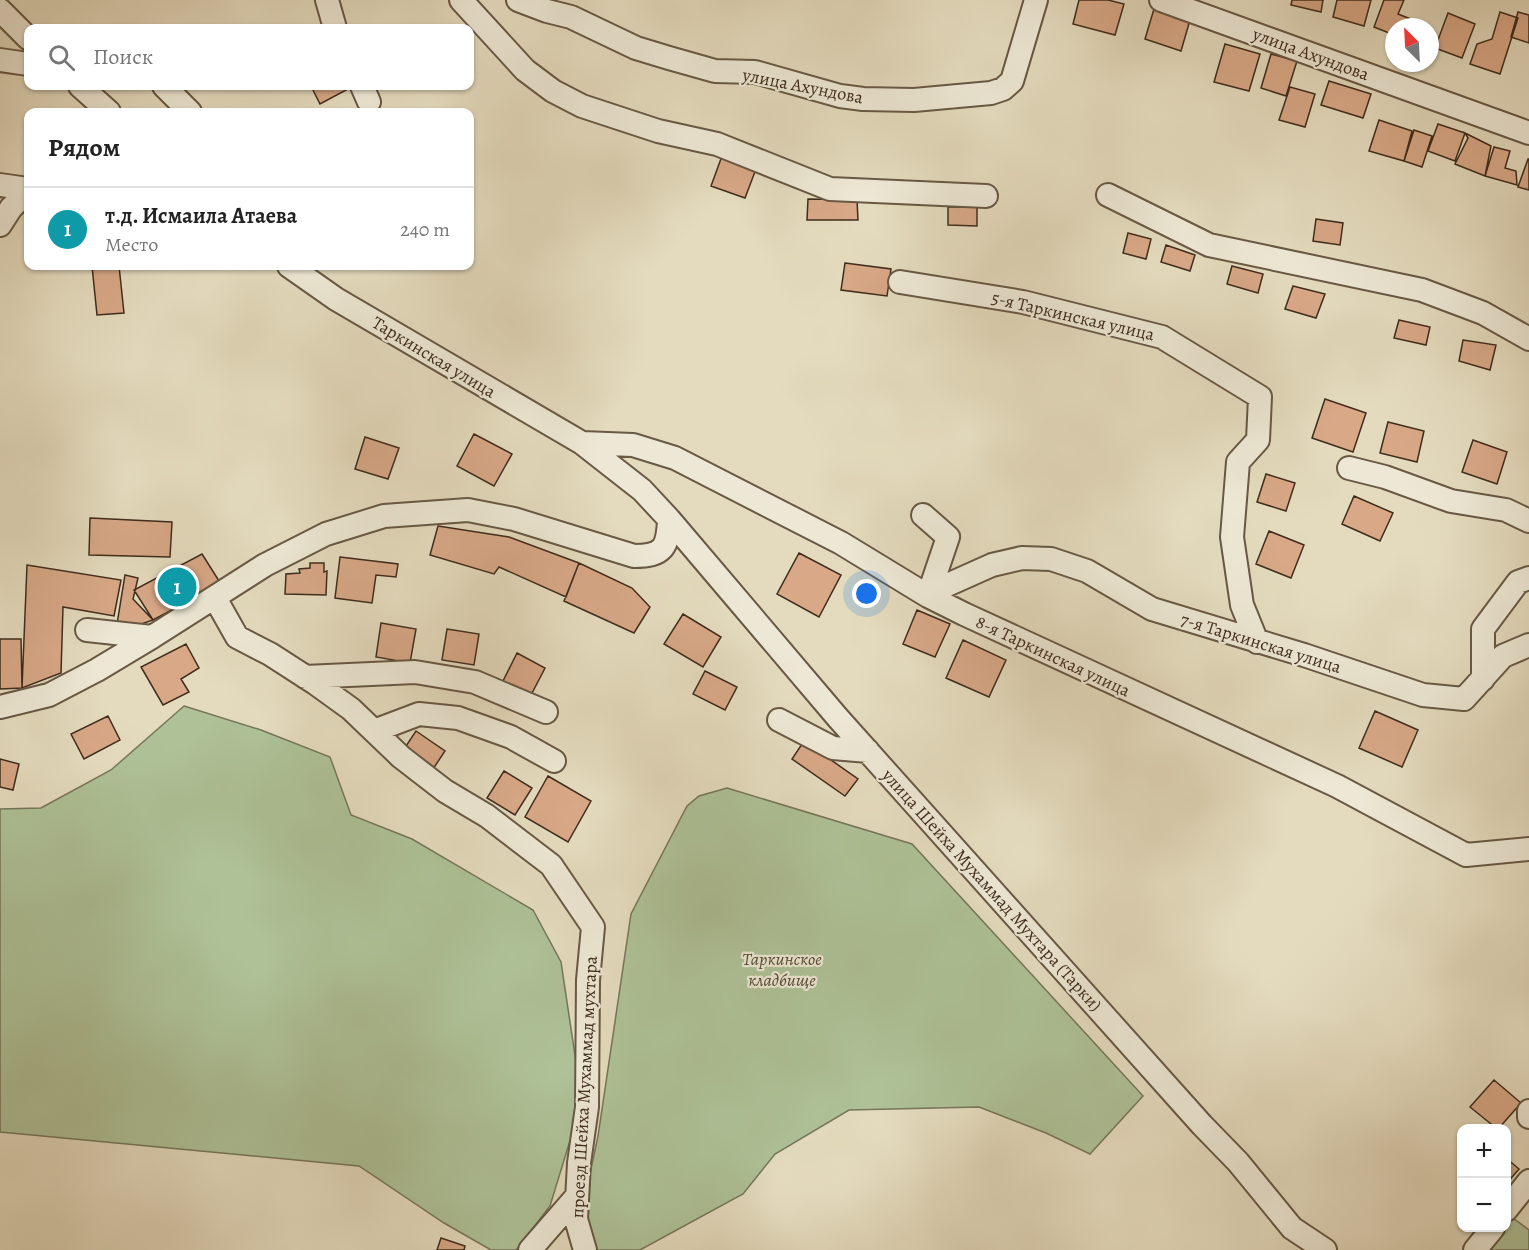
<!DOCTYPE html>
<html lang="ru">
<meta charset="utf-8">
<style>
:root{--surface:#fff;--page:#f2f2f2;--text:#222;--muted:#767676;--line:#e0e0e0;--accent:#8f2418}
body{margin:0;font-family:Alegreya,serif;background:var(--page);color:var(--text)}
.controls{position:absolute;right:18px;bottom:18px;display:grid;overflow:hidden;border-radius:12px;box-shadow:0 2px 4px #0004}
.controls button{width:54px;height:54px;display:grid;place-items:center;padding:0;border:0;border-bottom:2px solid var(--line);background:var(--surface);color:var(--text);font:30px sans-serif}
.compass{position:absolute;left:1385px;top:18px;width:54px;height:54px;border-radius:50%;background:var(--surface);box-shadow:0 2px 4px #0004;rotate:336deg}
.you{position:absolute;left:867px;top:594px;width:21px;height:21px;margin:-15px;border:4px solid #fff;border-radius:50%;background:#1a73e8;box-shadow:0 0 0 9px #1a73e833}
.badge{display:grid;place-items:center;width:39px;height:39px;border-radius:50%;background:var(--accent);color:#fff;font-size:20px;font-weight:700}
.pin{position:absolute;translate:-50% -50%;border:3px solid #fff;box-shadow:0 2px 6px #0006}
.list{margin:0;padding:0;list-style:none}
h2{display:flex;justify-content:space-between;align-items:center;height:78px;margin:0;padding:0 24px;font-size:26px}
h2 small{font-size:20px;font-weight:400;color:var(--muted)}
.list li{display:grid;grid-template-columns:39px 1fr auto;gap:18px;align-items:center;box-sizing:border-box;height:84px;padding:0 24px;border-top:2px solid var(--line)}
.list b{display:block;font-size:22px;white-space:nowrap}
.list p{margin:0;font-size:20px;white-space:nowrap;color:var(--muted)}
.list em{font-size:20px;font-style:normal;color:var(--muted)}
.icon{flex:none;width:33px;height:33px;fill:none;stroke:currentColor;stroke-width:2;stroke-linecap:round;stroke-linejoin:round}
.map{position:relative;flex:none;width:1529px;height:1250px;overflow:hidden}
.search{position:absolute;background:var(--surface);box-shadow:0 2px 4px #0004;left:24px;top:24px;width:450px;height:66px;display:flex;align-items:center;gap:15px;box-sizing:border-box;padding:0 21px;border-radius:12px;color:var(--muted);font-size:22px}
.panel{position:absolute;background:var(--surface);box-shadow:0 2px 4px #0004;left:24px;top:108px;width:450px;height:162px;border-radius:12px}
.map>svg:first-child{display:block}
.green{fill:#aec197;stroke:#76765a;stroke-width:1.5}
.building{fill:#d8a887;stroke:#3f2c1c;stroke-width:1.5}
.lines{fill:none;stroke-linecap:round;stroke-linejoin:round}
.minor-casing{stroke:#685844;stroke-width:26}
.minor{stroke:#ede8d5;stroke-width:22}
.labels{text-anchor:middle;stroke-width:4.5;stroke-linejoin:round;paint-order:stroke}
.street-label{font-size:18px;fill:#3f2c1c;stroke:#ede8d5}
.park-label{font-size:18px;font-style:italic;fill:#554a35;stroke:#ede8d5}
</style>
<div class="map">
<svg width="1529" height="1250" viewBox="0 0 1529 1250">
<rect width="100%" height="100%" fill="#e4dbbe"/>
<filter id="stains"><feTurbulence type="fractalNoise" baseFrequency=".00333" numOctaves="4"/><feColorMatrix values="0 0 0 0 .2 0 0 0 0 .09 0 0 0 0 .02 0 0 0 .5 -.17"/></filter>
<radialGradient id="worn" r=".72"><stop offset=".6" stop-color="#630" stop-opacity="0"/><stop offset="1" stop-color="#630" stop-opacity=".3"/></radialGradient>
<path class="green" d="M184,706L261,730L330,757L351,815L412,839L533,910L561,962L579,1082L576,1121L550,1206L516,1250H491L444,1223L359,1166L0,1132V809L41,808L111,770Z
M727,788L912,844L1143,1096L1090,1154L1046,1133L979,1107L849,1110L775,1154L743,1194L640,1250H589L581,1216L598,1136L631,914L687,806L699,796Z
M1513,1218L1529,1230V1250H1488Z"/>
<path class="building" d="M1079,0H1108L1124,4L1115,35L1073,24Z
M1292,0H1323L1321,12L1291,5Z
M1337,0H1371L1364,26L1333,17Z
M1384,0H1404L1398,14L1421,23L1420,27H1394V35L1374,27Z
M1154,9L1190,20L1181,51L1145,39Z
M1500,12L1518,18L1500,74L1470,64L1477,44L1492,39Z
M1518,12L1529,15V43L1511,37Z
M1448,13L1475,24L1462,58L1435,48Z
M1225,44L1260,54L1249,91L1214,82Z
M1271,54L1297,61L1286,96L1261,88Z
M1329,81L1371,94L1363,118L1321,105Z
M311,86H346L348,89L320,104Z
M1290,87L1315,94L1305,127L1279,120Z
M1379,120L1412,131L1404,161L1369,151Z
M1438,124L1465,133L1455,161L1428,151Z
M1414,130L1432,136L1422,167L1404,161Z
M1465,133L1491,146L1485,176L1455,164L1468,138Z
M1494,147L1510,151L1505,168L1516,171L1517,185L1485,176Z
M722,156L756,169L745,198L711,186Z
M1528,159H1529V190L1518,187Z
M808,199L857,200L858,220H807Z
M948,207H977V226L948,225Z
M1316,219L1343,223L1340,245L1313,241Z
M1128,233L1151,239L1146,259L1123,253Z
M1166,245L1195,255L1190,271L1161,262Z
M845,263L891,269L887,296L841,290Z
M92,266H119L124,313L97,315Z
M1232,266L1263,274L1258,293L1227,284Z
M1293,286L1325,294L1316,318L1285,309Z
M1399,320L1430,327L1426,345L1394,338Z
M1463,340L1496,345L1490,370L1459,361Z
M1325,399L1366,413L1353,452L1312,438Z
M1388,422L1424,431L1417,462L1380,453Z
M474,434L512,454L494,486L457,466Z
M365,437L399,448L388,479L355,469Z
M1473,440L1507,452L1497,484L1462,472Z
M1266,474L1295,483L1286,511L1257,502Z
M1354,496L1393,513L1380,541L1342,524Z
M90,518L172,522L170,557L89,555Z
M438,526L509,537L579,563L566,597L499,567L494,574L430,555Z
M1269,531L1304,545L1291,578L1256,564Z
M799,553L841,575L819,617L777,594Z
M202,554L221,584L153,620L134,590Z
M340,557L398,564L396,577L376,575L372,603L335,598Z
M310,563H324V572L327,571L326,595L285,594L286,574L300,573L299,569L310,568Z
M579,563L632,588L650,607L634,633L564,601Z
M27,565L121,580L114,616L63,607L61,673L22,688Z
M125,575L138,578L133,599L153,620L130,628L117,624Z
M917,610L950,624L935,657L903,644Z
M683,614L721,637L703,667L664,644Z
M381,623L416,629L410,663L376,657Z
M447,629L479,634L474,665L442,660Z
M0,639H21L22,688L0,689Z
M963,640L1006,660L989,697L946,678Z
M186,644L199,668L181,679L189,692L163,705L141,667Z
M517,653L545,668L531,695L503,681Z
M705,671L737,687L725,710L693,694Z
M1375,711L1418,730L1402,767L1359,748Z
M108,716L120,740L84,759L71,734Z
M416,731L445,751L431,772L402,752Z
M804,741L858,779L845,796L792,759Z
M0,759L19,764L13,790L0,787Z
M504,771L532,788L515,815L487,798Z
M548,776L591,801L568,842L525,817Z
M1494,1080L1521,1103L1499,1128H1496L1470,1107Z
M1506,1158L1519,1169L1506,1184Z
M441,1238L465,1246L464,1250H437Z"/>
<g class="lines">
<g class="minor-casing">
<path id="minor" d="M327,0L335,28
M461,0L525,70L553,91L582,106L658,131L717,144L830,189L986,196
M518,0L547,11L571,17L636,48L669,58L715,71L755,72L840,96L863,99L914,100L991,93L1003,89L1012,81L1036,0
M1161,0L1529,133
M0,10L28,38
M0,60L28,64
M80,86L109,112
M164,86L190,112
M362,86L369,102
M0,185L28,189
M1108,195L1209,245L1422,290L1483,313L1529,339
M0,225L11,208L28,191
M289,266L336,299L582,443L642,490L669,519L838,718L1202,1125L1238,1162L1292,1228L1325,1250
M900,282L1023,302L1162,337L1260,397L1258,440L1238,462L1232,537L1242,605L1257,642
M582,443L633,445L675,458L841,543L928,596L964,614L1337,786L1466,855L1529,849
M1349,468L1385,477L1451,501L1506,510L1529,521
M923,515L948,537L928,596
M928,596L945,586L992,565L1022,558L1051,559L1087,571L1152,609L1304,655L1423,695L1464,699L1503,656L1529,645
M215,598L237,637L270,654L315,683L351,709L401,757L445,791L487,816L551,865L593,927L588,980L587,1107L579,1163L576,1219L585,1250
M87,630L152,637
M305,677L415,672L475,682L546,712
M1483,679V629L1518,582L1529,578
M0,707L49,695L97,670L152,637L265,565L326,534L384,516L468,510L514,519L634,556C664,556 668,547 669,519
M779,720L833,748L868,751
M374,731L419,714L458,718L511,737L554,761
M1529,1111V1117
M1506,1210L1529,1181
M530,1250L577,1196
M1475,1250L1493,1228"/>
</g>
<use href="#minor" class="minor"/>
</g>
<g class="labels">
<g class="street-label">
<text transform="translate(1311 54) rotate(20)" y="6">улица Ахундова</text>
<text transform="translate(803 86) rotate(11)" y="6">улица Ахундова</text>
<text transform="translate(1073 316) rotate(13)" y="6">5-я Таркинская улица</text>
<text transform="translate(434 357) rotate(31)" y="6">Таркинская улица</text>
<text transform="translate(1261 643) rotate(17)" y="6">7-я Таркинская улица</text>
<text transform="translate(1053 656) rotate(25)" y="6">8-я Таркинская улица</text>
<text transform="translate(992 890) rotate(48)" y="6">улица Шейха Мухаммад Мухтара (Тарки)</text>
<text transform="translate(584 1087) rotate(-87)" y="6">проезд Шейха Мухаммад мухтара</text>
</g>
<g class="park-label">
<text x="782" y="965">Таркинское<tspan x="782" dy="21">кладбище</tspan></text>
</g>
</g>
<rect width="100%" height="100%" filter="url(#stains)"/>
<rect width="100%" height="100%" fill="url(#worn)"/>
</svg>
<div class="controls">
<button>+</button>
<button>−</button>
</div>
<svg class="compass" viewBox="-18 -18 36 36"><path d="M0-13l5 13h-10z" fill="#e53935"/><path d="M0 13l5-13h-10z" fill="#767676"/></svg>
<div class="you"></div>
<div class="pin badge" style="left:177px;top:587px;background:#0f9aa8">1</div>
<div class="search"><svg class="icon" aria-label="search" viewBox="0 0 24 24"><circle cx="10" cy="10" r="6"/><path d="M15 15l6 6"/></svg>Поиск</div>
<section class="panel">
<h2>Рядом<small></small></h2>
<ul class="list">
<li><span class="badge" style="background:#0f9aa8">1</span><div><b>т.д. Исмаила Атаева</b><p>Место</p></div><em>240 m</em></li>
</ul>
</section>
</div>
